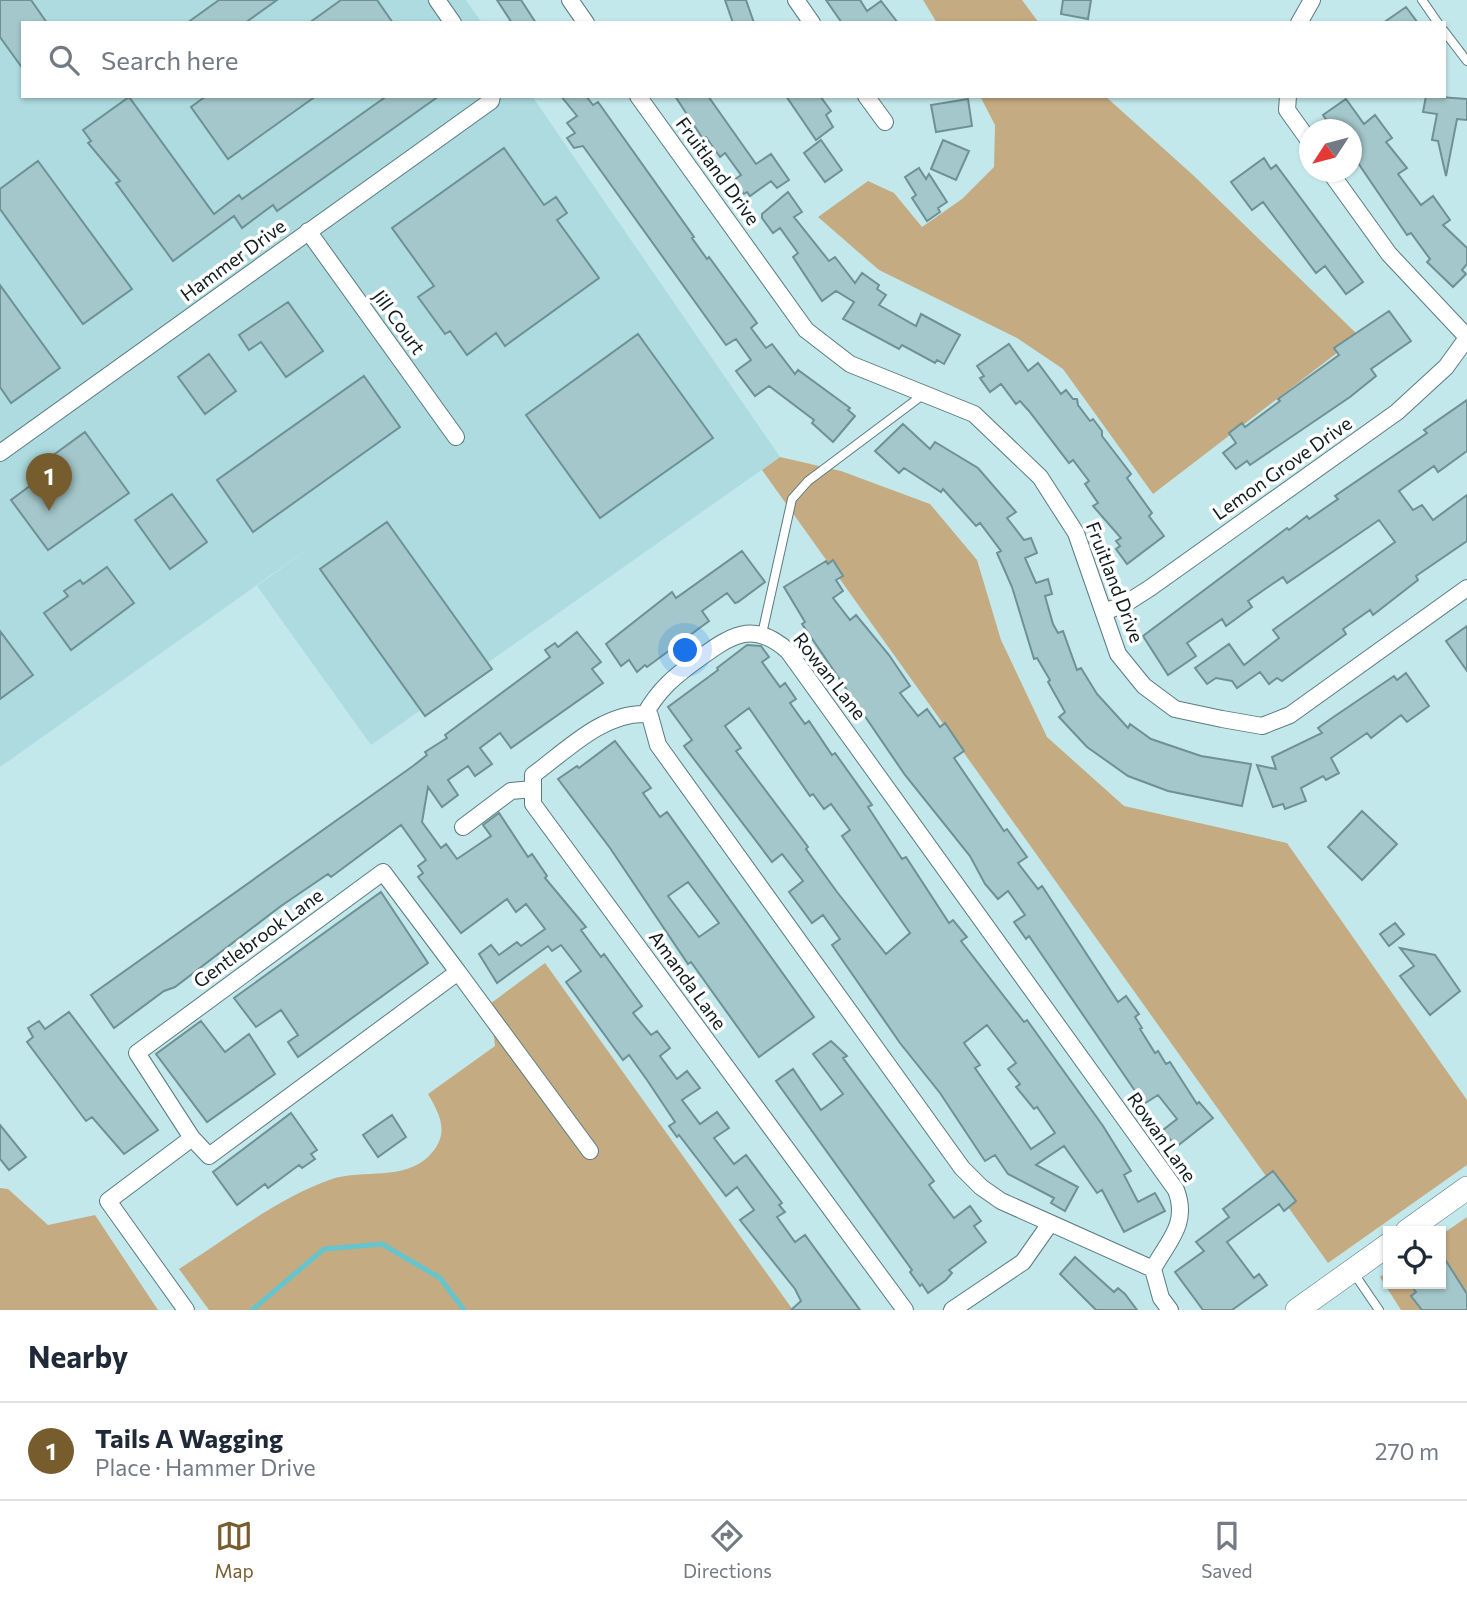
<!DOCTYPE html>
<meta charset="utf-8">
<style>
:root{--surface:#fff;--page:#f2f2f3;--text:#1f2937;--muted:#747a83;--line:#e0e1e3;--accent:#775c2e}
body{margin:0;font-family:Commissioner,sans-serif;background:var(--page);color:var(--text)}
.controls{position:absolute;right:21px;bottom:21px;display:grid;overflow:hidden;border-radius:0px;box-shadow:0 2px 5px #0004}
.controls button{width:63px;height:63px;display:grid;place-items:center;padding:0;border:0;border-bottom:2px solid var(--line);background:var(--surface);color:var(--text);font:35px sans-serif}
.compass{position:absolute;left:1299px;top:119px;width:63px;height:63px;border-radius:50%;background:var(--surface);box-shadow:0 2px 5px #0004;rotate:234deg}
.you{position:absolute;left:686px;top:651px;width:24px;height:24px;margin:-18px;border:5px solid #fff;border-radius:50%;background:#1a73e8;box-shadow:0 0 0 10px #1a73e833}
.badge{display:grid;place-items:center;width:46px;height:46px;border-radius:50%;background:var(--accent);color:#fff;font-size:23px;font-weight:700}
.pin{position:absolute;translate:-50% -58px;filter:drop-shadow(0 2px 4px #0008)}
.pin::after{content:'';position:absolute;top:37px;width:24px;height:21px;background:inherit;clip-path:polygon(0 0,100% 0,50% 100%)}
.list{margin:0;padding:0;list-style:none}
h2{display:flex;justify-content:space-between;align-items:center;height:91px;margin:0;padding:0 28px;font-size:30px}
h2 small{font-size:23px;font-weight:400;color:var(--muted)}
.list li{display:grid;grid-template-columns:46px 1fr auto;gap:21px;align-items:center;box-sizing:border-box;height:98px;padding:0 28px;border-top:2px solid var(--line)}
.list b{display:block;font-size:26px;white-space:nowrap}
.list p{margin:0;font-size:23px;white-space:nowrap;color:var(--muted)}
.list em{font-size:23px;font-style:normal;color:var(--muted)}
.icon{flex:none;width:38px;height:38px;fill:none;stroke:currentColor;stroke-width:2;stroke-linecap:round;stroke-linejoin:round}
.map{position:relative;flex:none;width:1467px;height:1310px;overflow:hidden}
.search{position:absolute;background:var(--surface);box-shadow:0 2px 5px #0004;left:21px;right:21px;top:21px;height:77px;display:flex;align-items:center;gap:18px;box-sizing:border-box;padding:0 24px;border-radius:0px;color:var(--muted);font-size:26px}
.sheet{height:189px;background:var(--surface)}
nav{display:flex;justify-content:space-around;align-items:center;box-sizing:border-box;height:98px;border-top:2px solid var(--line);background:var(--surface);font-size:19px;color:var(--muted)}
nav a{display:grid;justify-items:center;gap:4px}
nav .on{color:var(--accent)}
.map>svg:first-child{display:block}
.built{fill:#addbdf}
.green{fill:#c5ab81}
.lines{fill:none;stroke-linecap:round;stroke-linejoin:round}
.stream{stroke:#66c4cc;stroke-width:5}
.building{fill:#a3c7ca;stroke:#6e9194;stroke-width:2;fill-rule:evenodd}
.lane-casing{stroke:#597b7f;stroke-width:10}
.street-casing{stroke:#597b7f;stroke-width:18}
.secondary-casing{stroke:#597b7f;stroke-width:24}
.lane{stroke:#fff;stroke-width:8}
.street{stroke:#fff;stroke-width:16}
.secondary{stroke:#fff;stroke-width:23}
.labels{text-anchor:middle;stroke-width:7;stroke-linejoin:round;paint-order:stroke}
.street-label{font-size:19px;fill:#0f1d1e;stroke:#fff}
</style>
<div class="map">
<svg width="1467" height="1310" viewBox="0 0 1467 1310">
<rect width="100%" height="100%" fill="#c3e8ec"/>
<path class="built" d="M0,0H466L482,23H23V96H532L780,457L371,745L257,586L319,541L0,767Z"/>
<path class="green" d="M923,0H1022L1039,23H937Z
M980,96H1105L1194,176L1359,336L1153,494L1063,369L1017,338L879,270L818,217L868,181L894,193L922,227L962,199L994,167L995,125Z
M780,457L841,471L930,504L977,560L1001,640L1047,737L1124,806L1287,843L1467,1100V1165L1328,1263L762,470Z
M545,963L793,1310H209L179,1269C228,1238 277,1198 332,1179C363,1169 404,1181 429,1156C450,1135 441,1116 428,1094L495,1046L490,1004Z
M0,1188L8,1189L48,1225L95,1215L158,1310H0Z
M1467,1217V1310H1401L1380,1277L1388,1271V1284H1441V1235Z"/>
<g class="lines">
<path class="stream" d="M252,1310L324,1249L382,1244L440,1278L464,1310"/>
</g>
<path class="building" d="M0,0H31L47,23H23V69L0,37Z
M219,0H277L245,23H187Z
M341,0H377L393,23H309Z
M497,0H521L536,23H512Z
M725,0H746L754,23H733Z
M826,0H860L867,11L881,1L898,23H842Z
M1063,0H1091L1088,19L1061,14Z
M1406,7L1418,23H1383Z
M206,96H316L228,159L191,107Z
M387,96H439L277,211L273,205L242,228L234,216L173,261L116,183L120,181L88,143L91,141L83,130L129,97L214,214L239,195L242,199Z
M561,96H586L593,105L598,102L694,237L692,238L707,259L709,257L757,323L751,328L766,348L772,344L795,374L798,370L850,408L848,410L855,416L833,442L812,423L814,420L769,386L755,396L736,371L751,360L736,339L726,345L583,146L574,148L567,138L575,133L567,123L577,116Z
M675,96H708L756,164L771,154L789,180L777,188L771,181L750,196L747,192L744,194L734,180L741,175L725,153L720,157L706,137L703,139Z
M786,96H820L831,111L826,115L833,127L816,140Z
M1426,96L1467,99V120L1457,119L1446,176L1438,141L1432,140L1437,114L1423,112Z
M968,99L972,126L936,132L931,105Z
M1346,99L1364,124L1375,115L1392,138L1386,142L1407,168L1398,174L1421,205L1433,196L1450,220L1443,225L1467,248V264L1462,270L1466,274L1453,287L1427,262L1430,259L1411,233L1407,235L1358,163L1352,168V130H1333L1323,115Z
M821,140L842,170L825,182L804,153Z
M943,140L969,151L956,180L931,169Z
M504,148L544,205L556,197L567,213L557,220L599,278L505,346L496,333L467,355L450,331L445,334L418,297L434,286L392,228Z
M1264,158L1271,169L1276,165L1363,282L1346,294L1325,266L1316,273L1263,202L1252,210L1231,182Z
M38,161L132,289L83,324L0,209V189Z
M919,168L926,179L929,174L947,202L938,208L940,212L927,221L912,198L916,195L905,177Z
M788,192L802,212L794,217L829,261L835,257L855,283L862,273L879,285L877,289L886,295L879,305L916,326L921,314L960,335L944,364L937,360L935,363L902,345L899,349L843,319L854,302L836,291L822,301L793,257L798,253L780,228L773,233L762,218V214Z
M0,285L60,368L11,403L0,387Z
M288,302L323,351L286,377L261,342L249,350L239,335Z
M1389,311L1411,341L1371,369L1376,376L1350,397L1250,465L1247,461L1236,469L1223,453L1236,443L1229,433L1242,423L1245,427L1280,401L1278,399L1339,355L1334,348Z
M638,334L713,438L600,518L526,415Z
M1009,344L1028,371L1038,363L1061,394L1066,390L1073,399H1077L1078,405L1090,421L1093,419L1102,431V436L1131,474L1127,478L1152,513L1149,516L1164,536L1127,564L1116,549L1120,546L1116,541L1121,538L1093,506L1098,503L1085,484L1089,481L1073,460L1069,463L1029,411L1020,401L1016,404L1001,384L990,392L980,378L984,376L977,366Z
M209,354L236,391L205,414L178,377Z
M364,376L400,427L253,532L217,480Z
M1467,400V451L1438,472L1434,466L1399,491L1413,510L1422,505L1433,520L1467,495V541L1416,576L1418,580L1373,615L1370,610L1343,629L1346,634L1282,681L1277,678L1269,684L1260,672L1237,688L1232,681L1216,678L1207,684L1195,668L1229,644L1244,665L1279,638L1273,630L1395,542L1379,520L1287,583L1283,577L1268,587L1248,601L1252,607L1226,626L1222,619L1187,643L1196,656L1168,675L1143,636L1287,528L1289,530L1307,516L1309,519L1338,499L1335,496L1427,433L1424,430Z
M903,424L930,449L935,442L978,468L1016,512L1007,518L1024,540L1031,538L1037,553L1025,558L1036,583L1048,579L1052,594L1045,596L1053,624L1058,633L1063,631L1077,670L1081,668L1097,694L1128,728L1130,724L1151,739L1201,756L1251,764L1242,806L1168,791L1128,776L1087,747L1059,717L1065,712L1048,682L1050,680L1037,658L1034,659L1012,587L997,553L1001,551L980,523L976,526L943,489L941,492L904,468L899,473L875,451Z
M85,432L129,493L48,550L11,500L54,468L48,459Z
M172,494L207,542L170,569L135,520Z
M387,522L492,669L425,716L320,569Z
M742,551L765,582L738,602L735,603L727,593L702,611L709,621L647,667L645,665L637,672L629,660L621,666L606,644L672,592L676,598Z
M833,560L843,576L836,580L843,591L833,598L850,620L856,615L889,655L910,686L900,693L918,716L927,709L940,727L945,723L964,751L954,758L1004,831L1007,829L1027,857L1018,863L1038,889L1042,886L1118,1002L1126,996L1139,1014L1135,1017L1142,1028L1140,1029L1155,1053L1158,1051L1166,1064L1170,1062L1197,1104L1199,1102L1213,1118L1176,1147L1163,1130L1177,1119L1158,1095L1144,1104L1029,936L1026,939L1014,922L1025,915L1008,891L998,899L985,884L970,856L905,775L802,624L805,622L784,587L826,561L828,564Z
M107,567L134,603L71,650L44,613L68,596L64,591L80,580L83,584Z
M1467,626V671L1446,641Z
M0,631L33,675L0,699Z
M577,632L601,662L592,669L603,683L511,748L500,733L480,748L492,764L475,776L468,766L448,780L458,795L442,807L428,787L422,822L441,848L446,844L457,859L491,836L483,825L499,813L528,857L532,854L547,876L545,878L586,927L581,930L601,957L604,954L642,1006L633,1013L651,1035L657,1031L670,1048L660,1056L677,1079L687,1071L700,1088L682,1100L700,1124L717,1112L729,1128L714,1138L734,1164L746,1155L782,1203L779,1205L785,1212L777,1217L795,1242L805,1235L860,1310H791L801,1301L795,1289L740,1220L754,1210L737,1187L726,1196L679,1135L677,1137L669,1126L675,1122L647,1080L629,1055L623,1060L566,982L581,971L561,945L552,951L548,946L497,983L479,954L491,945L499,955L517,942L521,946L545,929L526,904L516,912L507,899L461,933L418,877L423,873L418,866L426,860L401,825L331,877L328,874L281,906L175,987L164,991L114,1028L91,995L413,766L427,755L425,752L447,738L445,735L550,657L545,650L555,643L558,647Z
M747,645L761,646L769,657L762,662L780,687L785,683L796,699L790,703L805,724L809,721L832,755L835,753L872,805L868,807L902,859L906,857L949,923L953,920L967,937L961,941L1024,1022L1027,1020L1103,1126L1131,1171L1124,1175L1138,1202L1155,1193L1165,1211L1124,1232L1102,1190L1097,1193L1064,1146L1036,1165L1078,1187L1065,1211L1051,1203L1054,1198L1008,1174L995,1155L985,1161L940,1093L900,1043L832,945L840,939L823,915L812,923L789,892L803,881L782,854L772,862L684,746L692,740L668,707L718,670L717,668ZM749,708L810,796L813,794L824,809L831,804L850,830L842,836L910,933L886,954L837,892L806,849L808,847L736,751L741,748L725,726ZM987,1025L1016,1063L1008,1069L1020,1084L1016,1087L1034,1109L1037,1107L1055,1133L1031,1149L975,1068L980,1065L964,1043Z
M1406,673L1429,706L1407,722L1401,715L1371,738L1367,733L1331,758L1339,773L1326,780L1323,776L1301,788L1306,801L1285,809L1283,804L1273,807L1257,765L1276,769L1272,757L1322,733L1318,728L1332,718L1394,676L1397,680Z
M615,741L651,788L643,793L660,817L667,812L814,1017L759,1057L691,962L688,964L610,848L558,779L577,766L579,768ZM688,882L719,923L699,937L668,896Z
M1362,811L1397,844L1362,880L1328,847Z
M381,892L428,963L298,1057L288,1042L298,1035L281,1010L256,1027L234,998Z
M1395,923L1404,934L1389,946L1380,934Z
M1400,948L1435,955L1460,991L1430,1015L1400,976L1414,966Z
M69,1012L158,1130L124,1154L92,1117L86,1121L27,1042L33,1037L28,1028L39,1021L45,1029Z
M201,1021L225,1052L249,1034L275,1074L207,1122L156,1054Z
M831,1041L847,1056L843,1058L934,1181L929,1185L954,1218L970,1206L981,1221L974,1226L986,1242L949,1270L952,1273L946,1280L928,1293L922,1284L920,1286L910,1272L912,1270L776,1081L793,1069L821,1110L843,1094L813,1054Z
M291,1113L317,1150L311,1154L315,1159L302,1168L299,1165L268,1188L265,1184L237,1205L213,1172Z
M392,1115L406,1137L378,1157L363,1135Z
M0,1125L26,1157L9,1170L0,1159Z
M1273,1171L1296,1201L1284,1211L1279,1204L1227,1242L1254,1278L1259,1274L1267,1285L1232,1310H1203L1175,1272L1204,1251L1196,1242L1229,1217L1223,1209Z
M1441,1253L1467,1294V1310H1422L1411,1296L1416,1292L1410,1284H1441Z
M1075,1257L1114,1292L1118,1288L1125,1294L1137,1310H1096L1060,1274Z"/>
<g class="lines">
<g class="lane-casing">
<path id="lane" d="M1422,0L1438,23
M1444,31L1467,61
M762,634L792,499L808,481L924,394
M1353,1272L1379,1310"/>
</g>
<g class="street-casing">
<path id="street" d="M437,0L453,23
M570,0L586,23
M796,0L812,23
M1299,23L1312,0
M638,96L806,330L850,364L974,414L1040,477L1076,533L1118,654L1144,686L1175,709L1222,719L1262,726L1290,715L1467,588
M866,96L885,122
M1288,96L1287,110L1310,142
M1330,172L1389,254L1467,337
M308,231L456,437
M0,453L491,101L492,96
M1104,612L1125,604L1150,588L1397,412L1446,367L1467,338
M645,714C659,689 675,676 697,660C730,636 753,619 788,651L1176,1190C1189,1224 1168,1241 1153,1269L1161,1298L1170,1310
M645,714C602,713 566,751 533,775V804L905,1310
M645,714L650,716L658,745L962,1168L981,1187L1001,1201L1153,1269
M463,827L511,791L533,789
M458,972L590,1151
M186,1310L108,1201L192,1138L209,1156L458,972L383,872L137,1053L192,1138
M952,1310L1023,1262L1049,1225"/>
</g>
<g class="secondary-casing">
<path id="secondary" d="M1407,1231L1467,1188
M1297,1310L1388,1245"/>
</g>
<use href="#lane" class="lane"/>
<use href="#street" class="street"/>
<use href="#secondary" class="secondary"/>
</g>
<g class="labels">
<g class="street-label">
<text transform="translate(718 171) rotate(54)" y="7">Fruitland Drive</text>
<text transform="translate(233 260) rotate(-36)" y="7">Hammer Drive</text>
<text transform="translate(399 322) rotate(54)" y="7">Jill Court</text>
<text transform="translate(1282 468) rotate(-35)" y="7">Lemon Grove Drive</text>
<text transform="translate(1115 582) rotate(69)" y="7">Fruitland Drive</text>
<text transform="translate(830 676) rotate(52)" y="7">Rowan Lane</text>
<text transform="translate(258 938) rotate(-36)" y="7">Gentlebrook Lane</text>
<text transform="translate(688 980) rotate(54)" y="7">Amanda Lane</text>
<text transform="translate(1162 1137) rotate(55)" y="7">Rowan Lane</text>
</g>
</g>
</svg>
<div class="controls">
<button><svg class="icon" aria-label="locate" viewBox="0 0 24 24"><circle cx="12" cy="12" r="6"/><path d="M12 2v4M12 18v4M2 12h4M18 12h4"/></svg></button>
</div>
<svg class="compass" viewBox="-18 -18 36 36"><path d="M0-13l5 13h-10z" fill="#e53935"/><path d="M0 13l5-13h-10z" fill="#747a83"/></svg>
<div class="you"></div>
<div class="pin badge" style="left:49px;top:511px">1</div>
<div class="search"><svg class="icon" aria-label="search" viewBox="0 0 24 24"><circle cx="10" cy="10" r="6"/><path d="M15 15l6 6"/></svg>Search here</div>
</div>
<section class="sheet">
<h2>Nearby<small></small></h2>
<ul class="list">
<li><span class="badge">1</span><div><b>Tails A Wagging</b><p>Place · Hammer Drive</p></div><em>270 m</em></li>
</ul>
</section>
<nav>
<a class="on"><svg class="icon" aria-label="map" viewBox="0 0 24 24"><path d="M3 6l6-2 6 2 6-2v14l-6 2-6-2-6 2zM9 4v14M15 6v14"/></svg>Map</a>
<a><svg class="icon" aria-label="directions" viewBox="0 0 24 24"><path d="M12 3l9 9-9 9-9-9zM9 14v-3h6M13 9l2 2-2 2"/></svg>Directions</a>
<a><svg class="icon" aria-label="saved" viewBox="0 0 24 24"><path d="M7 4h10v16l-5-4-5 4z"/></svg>Saved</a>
</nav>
